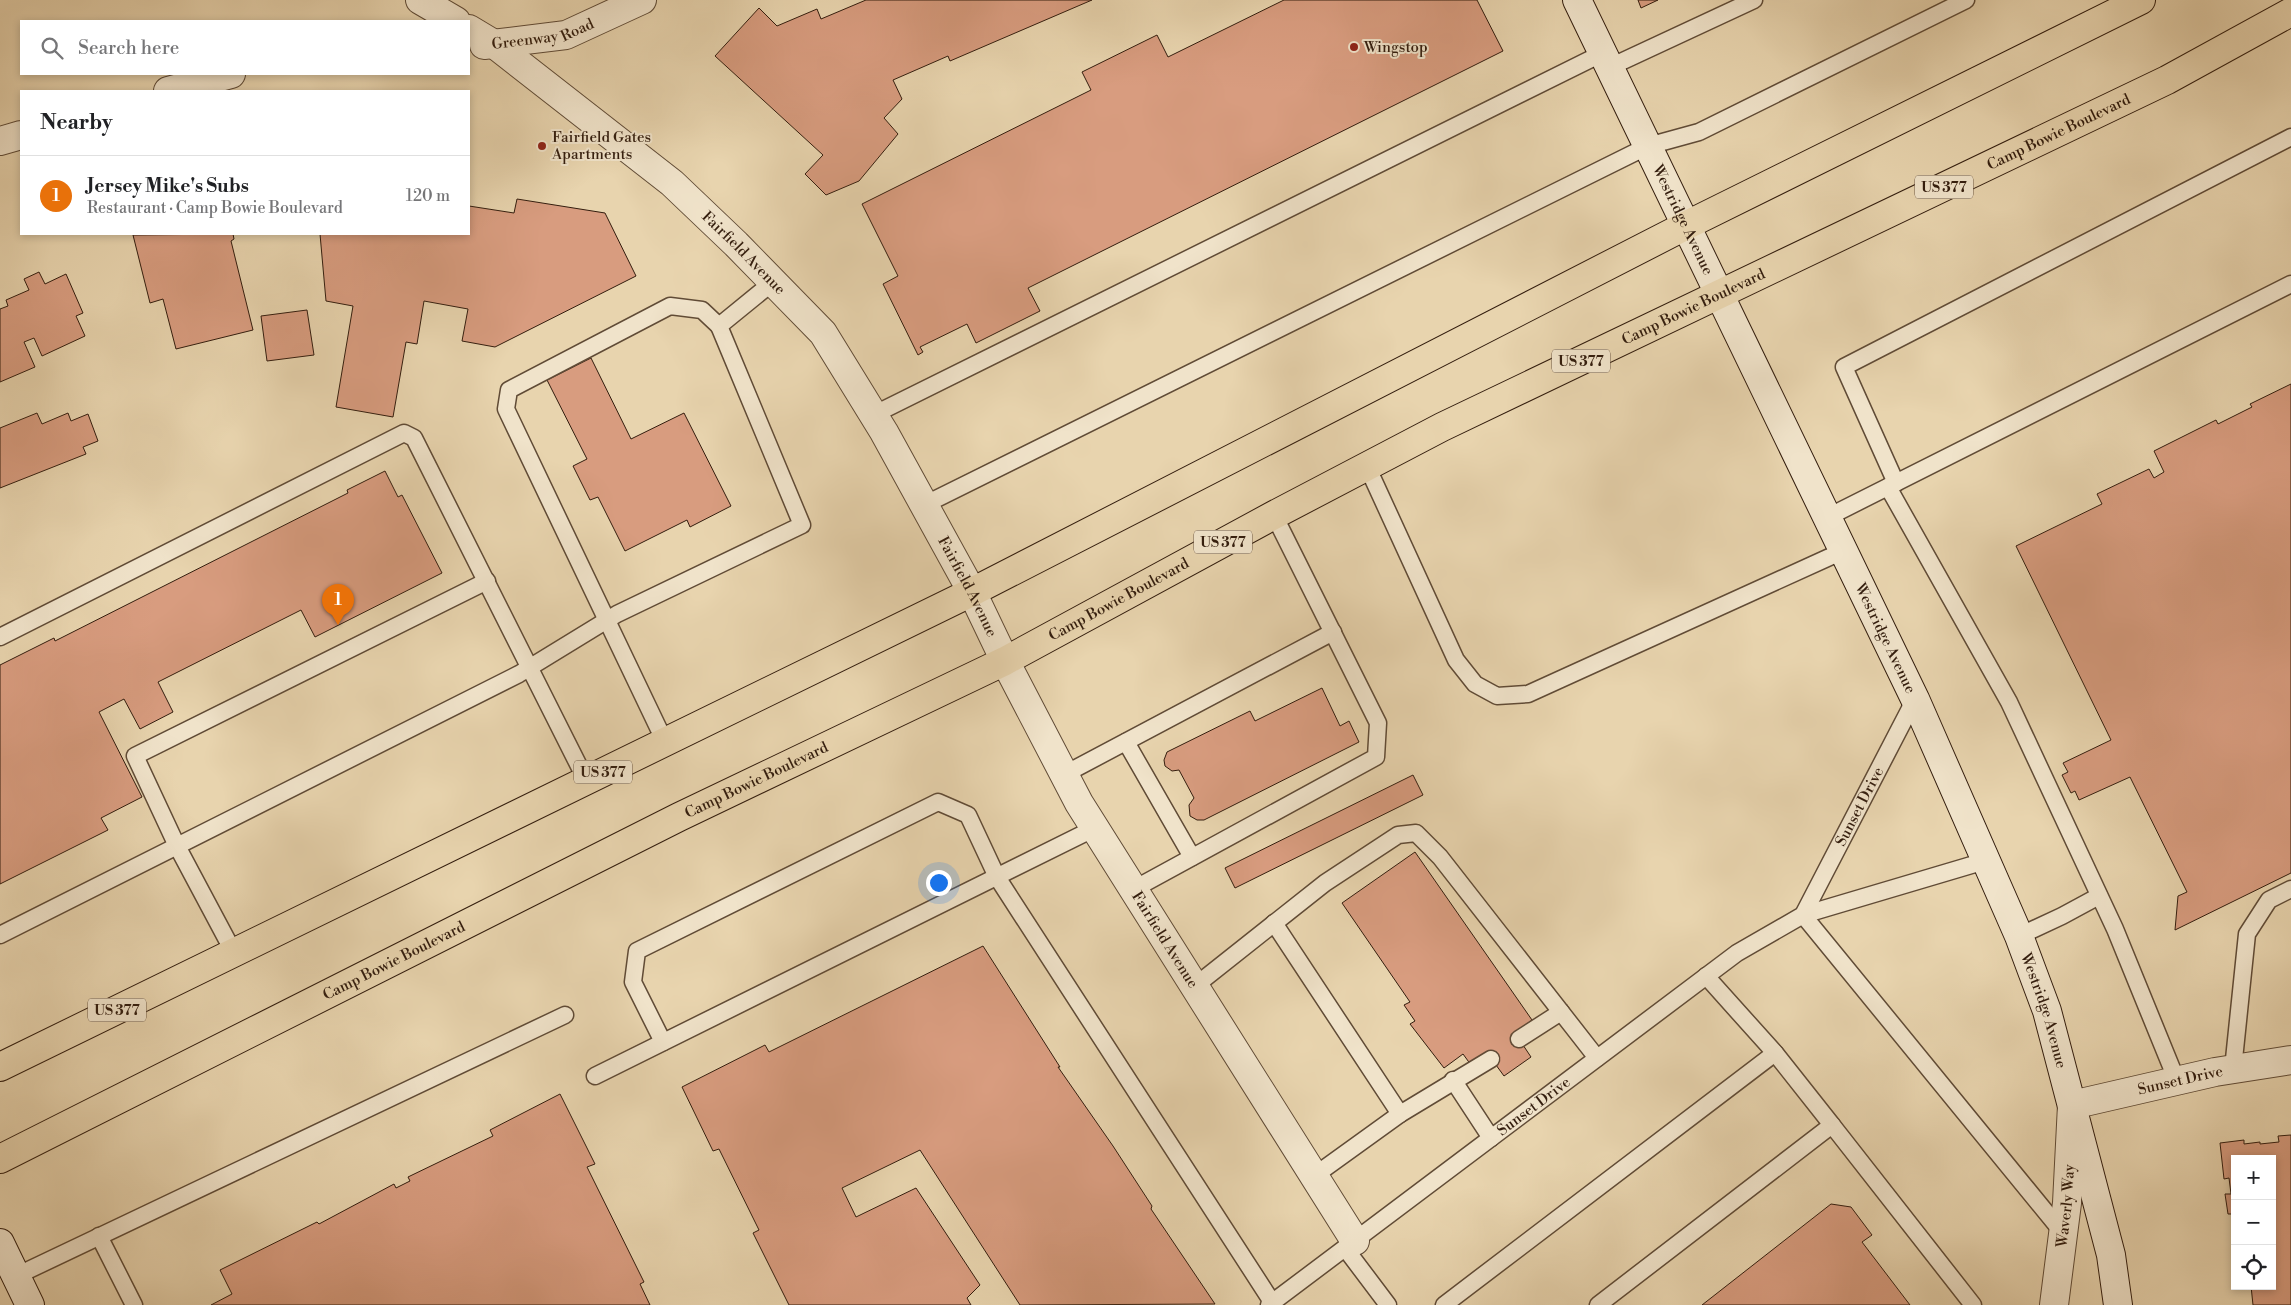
<!DOCTYPE html>
<meta charset="utf-8">
<style>
:root{--surface:#fff;--page:#f6f6f6;--text:#202124;--muted:#757577;--line:#e0e0e0;--accent:#8f2418}
body{margin:0;font-family:"Libre Bodoni",serif;background:var(--page);color:var(--text)}
.controls{position:absolute;right:15px;bottom:15px;display:grid;overflow:hidden;border-radius:0px;box-shadow:0 2px 8px #0003}
.controls button{width:45px;height:45px;display:grid;place-items:center;padding:0;border:0;border-bottom:1px solid var(--line);background:var(--surface);color:var(--text);font:25px sans-serif}
.you{position:absolute;left:938px;top:882px;width:18px;height:18px;margin:-12px;border:4px solid #fff;border-radius:50%;background:#1a73e8;box-shadow:0 0 0 8px #1a73e833}
.badge{display:grid;place-items:center;width:32px;height:32px;border-radius:50%;background:var(--accent);color:#fff;font-size:16px;font-weight:700}
.pin{position:absolute;translate:-50% -41px;filter:drop-shadow(0 1px 2px #0008)}
.pin::after{content:'';position:absolute;top:26px;width:18px;height:15px;background:inherit;clip-path:polygon(0 0,100% 0,50% 100%)}
.list{margin:0;padding:0;list-style:none}
h2{display:flex;justify-content:space-between;align-items:center;height:65px;margin:0;padding:0 20px;font-size:21px}
h2 small{font-size:16px;font-weight:400;color:var(--muted)}
.list li{display:grid;grid-template-columns:32px 1fr auto;gap:15px;align-items:center;box-sizing:border-box;height:80px;padding:0 20px;border-top:1px solid var(--line)}
.list b{display:block;font-size:19px;white-space:nowrap}
.list p{margin:0;font-size:16px;white-space:nowrap;color:var(--muted)}
.list em{font-size:16px;font-style:normal;color:var(--muted)}
.icon{flex:none;width:28px;height:28px;fill:none;stroke:currentColor;stroke-width:2;stroke-linecap:round;stroke-linejoin:round}
.map{position:relative;flex:none;width:2291px;height:1305px;overflow:hidden}
.search{position:absolute;background:var(--surface);box-shadow:0 2px 8px #0003;left:20px;top:20px;width:450px;height:55px;display:flex;align-items:center;gap:12px;box-sizing:border-box;padding:0 18px;border-radius:0px;color:var(--muted);font-size:19px}
.panel{position:absolute;background:var(--surface);box-shadow:0 2px 8px #0003;left:20px;top:90px;width:450px;height:145px;border-radius:0px}
.map>svg:first-child{display:block}
.building{fill:#d89c7f;stroke:#331d0e}
.lines{fill:none;stroke-linecap:round;stroke-linejoin:round}
.lane-casing{stroke:#604b36;stroke-width:19}
.street-casing{stroke:#604b36;stroke-width:30}
.secondary-casing{stroke:#331d0e;stroke-width:30}
.primary-casing{stroke:#331d0e;stroke-width:30}
.lane{stroke:#f0e3ca;stroke-width:16}
.street{stroke:#f0e3ca;stroke-width:28}
.secondary{stroke:#f0e3ca;stroke-width:28}
.primary{stroke:#e8d4ae;stroke-width:28}
.poi-dot{fill:#8f2418;stroke:#f0e3ca;stroke-width:2}
.labels{text-anchor:middle;stroke-width:4;stroke-linejoin:round;paint-order:stroke}
.shield{fill:#f0e3ca;stroke:#6c5846;stroke-width:1}
.shield-label{font-size:14px;font-weight:bold;fill:#331d0e}
.street-label{font-size:15px;fill:#331d0e;stroke:#f0e3ca}
.poi-label{font-size:15px;fill:#331d0e;stroke:#f0e3ca;text-anchor:start}
</style>
<div class="map">
<svg width="2291" height="1305" viewBox="0 0 2291 1305">
<rect width="100%" height="100%" fill="#e8d4ae"/>
<filter id="stains"><feTurbulence type="fractalNoise" baseFrequency=".004" numOctaves="4"/><feColorMatrix values="0 0 0 0 .2 0 0 0 0 .09 0 0 0 0 .02 0 0 0 .5 -.17"/></filter>
<radialGradient id="worn" r=".72"><stop offset=".6" stop-color="#630" stop-opacity="0"/><stop offset="1" stop-color="#630" stop-opacity=".3"/></radialGradient>
<path class="building" d="M866,0H1092L950,61L948,56L893,80L902,99L884,118L898,134L859,181L826,195L805,174L823,155L715,56L759,8L777,26L817,9L821,19Z
M1284,0H1477L1503,51L1028,288L1040,311L976,343L967,324L920,347L923,352L918,355L883,284L898,276L862,204L1091,90L1082,72L1157,35L1168,57Z
M1638,0H1658L1641,8Z
M517,199L605,213L636,276L495,347L462,341L468,309L424,301L417,344L406,342L393,417L336,407L353,306L326,301L320,234H469V206L514,213Z
M233,234L234,239L231,241L253,330L176,349L163,299L150,303L133,235Z
M39,272L45,284L66,274L83,313L76,316L85,336L42,356L34,338L24,342L35,367L0,382V309L8,306L6,300L29,290L24,279Z
M307,310L314,355L267,361L261,316Z
M591,358L631,439L684,413L731,506L690,527L687,520L625,551L598,497L590,500L573,466L587,459L547,380Z
M2291,384V873L2175,930L2178,896L2187,892L2130,777L2079,800L2075,791L2071,793L2062,775L2068,772L2063,763L2111,740L2016,546L2102,504L2097,494L2149,469L2154,478L2164,472L2154,451L2216,420L2218,424L2252,407L2250,404Z
M37,413L42,424L68,413L71,421L88,414L98,441L83,447L86,454L0,488V428Z
M385,471L398,497L402,495L442,573L315,637L301,610L158,682L173,712L140,729L124,699L99,712L142,797L101,818L108,830L0,884V665L54,638L55,641L348,493L347,490Z
M1322,688L1340,726L1349,721L1359,742L1204,820H1197L1190,816L1189,805L1194,798L1179,770L1172,771L1165,766L1164,760L1167,752L1250,711L1255,721Z
M1413,775L1423,795L1235,888L1225,868Z
M1415,852L1532,1020L1515,1033L1531,1057L1504,1076L1488,1054L1471,1065L1463,1054L1444,1068L1410,1024L1415,1021L1404,1005L1410,1002L1342,903Z
M983,946L1060,1067H1058L1113,1146L1152,1206L1151,1209L1215,1304L1020,1305L920,1150L842,1188L856,1217L916,1188L980,1285L967,1298L971,1305H789L753,1233L759,1230L719,1149L713,1151L682,1087L765,1045L769,1052Z
M560,1094L595,1164L587,1167L644,1282L640,1284L650,1305H211L232,1294L220,1270L317,1222L319,1224L394,1184L396,1188L410,1181L408,1177L493,1136L490,1130Z
M2291,1135V1305H2253L2251,1286H2272V1159H2235V1224L2234,1214H2228L2225,1194H2231L2229,1178L2224,1179L2220,1143L2244,1140V1144L2260,1142V1144L2279,1142L2278,1136Z
M1831,1204L1851,1207L1872,1235L1862,1242L1910,1305H1702Z"/>
<g class="lines">
<g class="lane-casing">
<g id="lane">
<path d="M1610,67L1754,0"/>
<path d="M873,415L1603,53"/>
<path d="M1367,466L1456,660L1475,684L1497,696L1528,694L1845,550"/>
<path d="M1896,483L1844,367L2291,137"/>
<path d="M1888,487L2009,702L2115,929L2177,1081"/>
<path d="M924,505L1648,146L1699,132L1966,0"/>
<path d="M1828,517L2291,284"/>
<path d="M0,637L404,433L414,438L586,780"/>
<path d="M665,742L506,409L509,390L670,306L702,310L719,326"/>
<path d="M1126,742L1192,857"/>
<path d="M1065,774L1333,632"/>
<path d="M1985,861L1803,915L2063,1233"/>
<path d="M1134,889L1376,757L1378,723L1274,515"/>
<path d="M1274,923L1400,1114"/>
<path d="M0,935L519,674L617,614L802,525L719,326L773,282"/>
<path d="M2019,936L2062,916L2099,896"/>
<path d="M234,953L177,846L135,756L487,581"/>
<path d="M1706,976L1775,1053L1832,1125"/>
<path d="M1195,986L1325,883L1398,835L1416,833L1440,857L1597,1058"/>
<path d="M1519,1039L1561,1012"/>
<path d="M663,1042L633,982L637,951L938,802L968,815L997,877L1272,1302"/>
<path d="M2233,1069L2247,934L2269,900L2291,889"/>
<path d="M595,1076L1095,828"/>
<path d="M1453,1080L1491,1138"/>
<path d="M1314,1176L1400,1114L1491,1059"/>
<path d="M99,1236L134,1305"/>
<path d="M1345,1248L1388,1305"/>
<path d="M16,1276L565,1015"/>
<path id="s1" d="M1269,1305L1737,953L1803,915L1915,699"/>
<path d="M1444,1305L1775,1053"/>
<path d="M1598,1305L1832,1125L1973,1305"/>
</g>
</g>
<g class="street-casing">
<g id="street">
<path d="M420,0L456,21"/>
<path id="s2" d="M469,29L494,44L672,183L736,244L823,333L884,432L972,592L1005,661L1079,803L1355,1241"/>
<path id="s3" d="M484,45L566,35L642,0"/>
<path d="M168,91L231,74"/>
<path d="M0,141L21,135"/>
<path id="s4" d="M2054,1305L2067,1203L2072,1105L2215,1072L2291,1060"/>
</g>
</g>
<g class="secondary-casing">
<g id="secondary">
<path id="s5" d="M1577,0L1915,699L2019,936L2047,1011L2111,1255L2118,1305"/>
<path d="M0,1243L30,1305"/>
</g>
</g>
<g class="primary-casing">
<g id="primary">
<path d="M0,1067L972,592L1687,225L2141,0"/>
<path id="s6" d="M0,1159L679,817L1005,661L1274,515L1442,427L2167,80L2291,12"/>
</g>
</g>
<use href="#lane" class="lane"/>
<use href="#street" class="street"/>
<use href="#secondary" class="secondary"/>
<use href="#primary" class="primary"/>
</g>
<g class="poi-dot">
<circle cx="1354" cy="47" r="5"/>
<circle cx="542" cy="146" r="5"/>
</g>
<g class="labels">
<g class="shield">
<rect x="1915" y="175.5" width="58" height="23" rx="4"/>
<rect x="1552" y="349.5" width="58" height="23" rx="4"/>
<rect x="1194" y="530.5" width="58" height="23" rx="4"/>
<rect x="574" y="760.5" width="58" height="23" rx="4"/>
<rect x="88" y="998.5" width="58" height="23" rx="4"/>
</g>
<g class="shield-label">
<text x="1944" y="192">US 377</text>
<text x="1581" y="366">US 377</text>
<text x="1223" y="547">US 377</text>
<text x="603" y="777">US 377</text>
<text x="117" y="1015">US 377</text>
</g>
<g class="street-label">
<text dy="5" stroke="none"><textPath href="#s3" startOffset="60">Greenway Road</textPath></text>
<text dy="5" stroke="none"><textPath href="#s6" startOffset="2301">Camp Bowie Boulevard</textPath></text>
<text dy="5" stroke="none"><textPath href="#s5" startOffset="244">Westridge Avenue</textPath></text>
<text dy="5" stroke="none"><textPath href="#s2" startOffset="355">Fairfield Avenue</textPath></text>
<text dy="5" stroke="none"><textPath href="#s6" startOffset="1896">Camp Bowie Boulevard</textPath></text>
<text dy="5" stroke="none"><textPath href="#s2" startOffset="760">Fairfield Avenue</textPath></text>
<text dy="5" stroke="none"><textPath href="#s6" startOffset="1251">Camp Bowie Boulevard</textPath></text>
<text dy="5" stroke="none"><textPath href="#s5" startOffset="709">Westridge Avenue</textPath></text>
<text dy="5" stroke="none"><textPath href="#s6" startOffset="846">Camp Bowie Boulevard</textPath></text>
<text dy="5" stroke="none"><textPath href="#s1" startOffset="784">Sunset Drive</textPath></text>
<text dy="5" stroke="none"><textPath href="#s2" startOffset="1165">Fairfield Avenue</textPath></text>
<text dy="5" stroke="none"><textPath href="#s6" startOffset="441">Camp Bowie Boulevard</textPath></text>
<text dy="5" stroke="none"><textPath href="#s5" startOffset="1114">Westridge Avenue</textPath></text>
<text dy="5" stroke="none"><textPath href="#s4" startOffset="312">Sunset Drive</textPath></text>
<text dy="5" stroke="none"><textPath href="#s1" startOffset="331">Sunset Drive</textPath></text>
<text dy="5" stroke="none"><textPath href="#s4" startOffset="100">Waverly Way</textPath></text>
</g>
<g class="poi-label">
<text x="1364" y="52">Wingstop</text>
<text x="552" y="142">Fairfield Gates<tspan x="552" dy="17">Apartments</tspan></text>
</g>
</g>
<rect width="100%" height="100%" filter="url(#stains)"/>
<rect width="100%" height="100%" fill="url(#worn)"/>
</svg>
<div class="controls">
<button>+</button>
<button>−</button>
<button><svg class="icon" aria-label="locate" viewBox="0 0 24 24"><circle cx="12" cy="12" r="6"/><path d="M12 2v4M12 18v4M2 12h4M18 12h4"/></svg></button>
</div>
<div class="you"></div>
<div class="pin badge" style="left:338px;top:625px;background:#e8710a">1</div>
<div class="search"><svg class="icon" aria-label="search" viewBox="0 0 24 24"><circle cx="10" cy="10" r="6"/><path d="M15 15l6 6"/></svg>Search here</div>
<section class="panel">
<h2>Nearby<small></small></h2>
<ul class="list">
<li><span class="badge" style="background:#e8710a">1</span><div><b>Jersey Mike's Subs</b><p>Restaurant · Camp Bowie Boulevard</p></div><em>120 m</em></li>
</ul>
</section>
</div>
